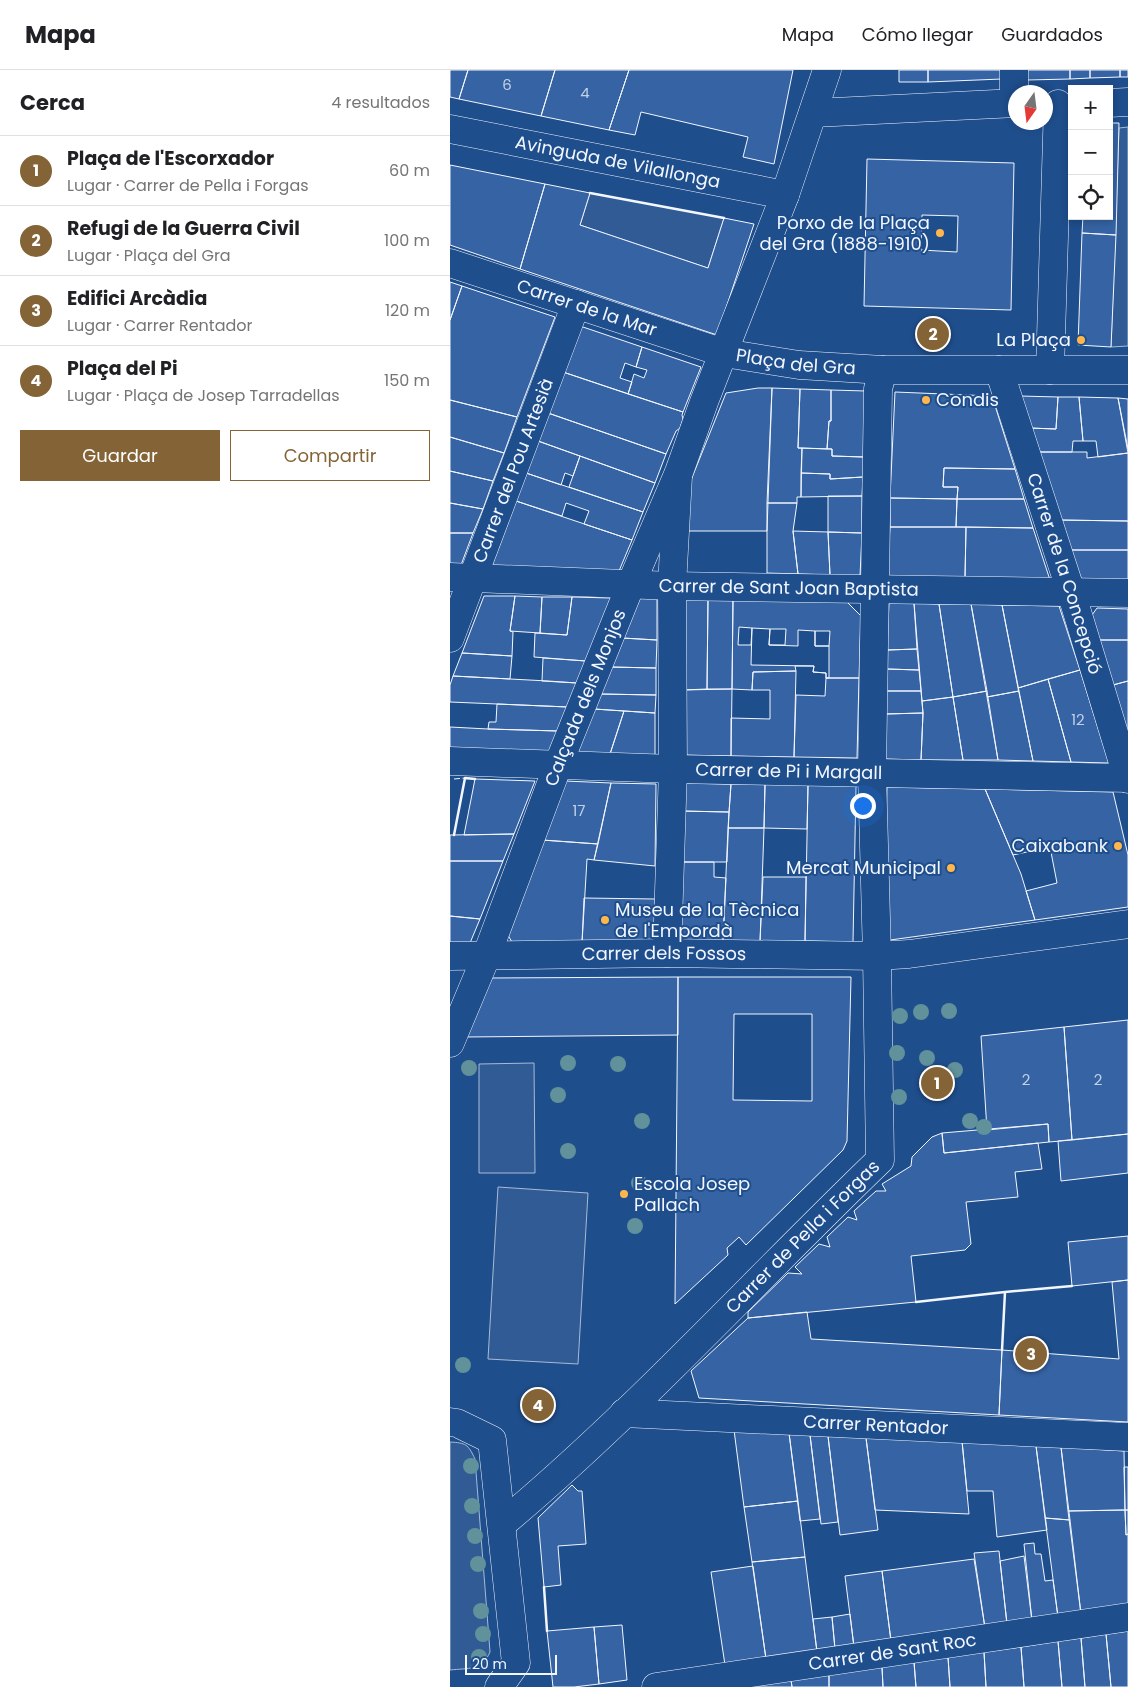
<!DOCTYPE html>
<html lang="es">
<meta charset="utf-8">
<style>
:root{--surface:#fff;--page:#f6f6f6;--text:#202124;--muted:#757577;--line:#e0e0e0;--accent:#846436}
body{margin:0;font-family:Poppins,sans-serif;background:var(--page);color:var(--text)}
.controls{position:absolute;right:15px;top:15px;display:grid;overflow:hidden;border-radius:0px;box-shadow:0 2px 8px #0003}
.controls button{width:45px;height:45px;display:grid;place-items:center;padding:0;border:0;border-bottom:1px solid var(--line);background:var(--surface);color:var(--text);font:25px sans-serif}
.compass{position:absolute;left:558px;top:15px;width:45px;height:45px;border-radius:50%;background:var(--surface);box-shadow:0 2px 8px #0003;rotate:194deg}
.scale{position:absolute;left:15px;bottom:12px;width:92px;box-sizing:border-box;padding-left:5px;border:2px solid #f2f6ff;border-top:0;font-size:14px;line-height:18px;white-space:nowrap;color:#f2f6ff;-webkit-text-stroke:4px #1f4e8c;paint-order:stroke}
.you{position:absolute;left:412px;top:735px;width:18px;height:18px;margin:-12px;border:4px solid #fff;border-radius:50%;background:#1a73e8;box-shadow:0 0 0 8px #1a73e833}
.badge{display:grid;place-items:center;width:32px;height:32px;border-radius:50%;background:var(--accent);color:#fff;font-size:16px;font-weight:700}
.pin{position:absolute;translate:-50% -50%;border:2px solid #fff;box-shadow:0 1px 5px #0006}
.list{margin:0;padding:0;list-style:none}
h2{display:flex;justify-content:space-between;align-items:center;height:65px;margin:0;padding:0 20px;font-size:21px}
h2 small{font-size:16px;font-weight:400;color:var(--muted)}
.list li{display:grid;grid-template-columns:32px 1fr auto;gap:15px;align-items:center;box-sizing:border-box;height:70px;padding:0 20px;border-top:1px solid var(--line)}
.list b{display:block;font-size:19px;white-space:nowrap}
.list p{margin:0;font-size:16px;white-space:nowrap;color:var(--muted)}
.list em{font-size:16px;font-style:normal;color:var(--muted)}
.actions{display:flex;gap:10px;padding:15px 20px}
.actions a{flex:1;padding:11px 0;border:1px solid var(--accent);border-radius:0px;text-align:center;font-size:18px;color:var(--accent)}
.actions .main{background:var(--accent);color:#fff}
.icon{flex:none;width:28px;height:28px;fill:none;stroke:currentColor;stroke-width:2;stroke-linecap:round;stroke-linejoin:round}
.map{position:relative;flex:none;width:678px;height:1617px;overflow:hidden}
header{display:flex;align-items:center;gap:30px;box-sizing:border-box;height:70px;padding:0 25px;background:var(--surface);border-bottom:1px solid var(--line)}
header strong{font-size:24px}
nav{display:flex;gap:28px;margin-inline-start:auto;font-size:18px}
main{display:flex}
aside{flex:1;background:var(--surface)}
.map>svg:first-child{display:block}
.green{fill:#305b95;stroke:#a8bbd7}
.building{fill:#3563a3;stroke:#f2f6ff;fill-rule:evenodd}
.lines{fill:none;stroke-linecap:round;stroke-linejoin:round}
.street-casing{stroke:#f2f6ff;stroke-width:29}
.secondary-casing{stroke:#f2f6ff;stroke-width:29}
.street{stroke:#1f4e8c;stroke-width:28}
.secondary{stroke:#1f4e8c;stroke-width:28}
.fence{stroke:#f2f6ff;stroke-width:1;stroke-dasharray:6 2.5;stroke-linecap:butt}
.wall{stroke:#f2f6ff;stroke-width:2.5}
.tree{fill:#61919a}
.poi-dot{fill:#ffb74d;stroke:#1f4e8c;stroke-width:2}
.labels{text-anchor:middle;stroke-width:4;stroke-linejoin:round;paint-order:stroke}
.number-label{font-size:15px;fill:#c3d1e8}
.street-label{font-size:18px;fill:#f2f6ff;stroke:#1f4e8c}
.poi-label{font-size:18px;fill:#f2f6ff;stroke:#1f4e8c;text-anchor:end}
</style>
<header>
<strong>Mapa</strong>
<nav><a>Mapa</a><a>Cómo llegar</a><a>Guardados</a></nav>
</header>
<main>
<aside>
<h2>Cerca<small>4 resultados</small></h2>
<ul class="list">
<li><span class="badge">1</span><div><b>Plaça de l'Escorxador</b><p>Lugar · Carrer de Pella i Forgas</p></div><em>60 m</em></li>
<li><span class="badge">2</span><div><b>Refugi de la Guerra Civil</b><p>Lugar · Plaça del Gra</p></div><em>100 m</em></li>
<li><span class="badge">3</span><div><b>Edifici Arcàdia</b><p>Lugar · Carrer Rentador</p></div><em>120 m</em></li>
<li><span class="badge">4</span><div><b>Plaça del Pi</b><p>Lugar · Plaça de Josep Tarradellas</p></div><em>150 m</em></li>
</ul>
<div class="actions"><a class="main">Guardar</a><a>Compartir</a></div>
</aside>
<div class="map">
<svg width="678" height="1617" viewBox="0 0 678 1617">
<rect width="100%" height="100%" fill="#1f4e8c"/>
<path class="green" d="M678,57V276L661,277L669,58Z
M140,123L274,148L258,198L130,155Z
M84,993L85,1103H29V994Z
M48,1117L138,1123L128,1294L38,1289Z
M0,1372C16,1373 18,1374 25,1389L40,1582C32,1601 18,1598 0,1600Z"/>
<path class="building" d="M0,0H18L9,29L0,27Z
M18,0H105L91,46L9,29Z
M105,0H179L159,60L91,46Z
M179,0H343L324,94L293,87L298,67L191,42L185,65L159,60Z
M449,0H478V12H449Z
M478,0H552V9L478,12Z
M577,0H620V9L577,10Z
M620,0H640V8L620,9Z
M640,0H670V7L640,8Z
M670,0H678V7H670Z
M659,53H669L666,165L632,163L633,146H659Z
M417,89L564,93L561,240L414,236Z
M0,95L95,114L70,199L0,175Z
M95,114L140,123L130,155L258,198L274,148L304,154L267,265L70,199Z
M472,145L508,146L507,182L471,180Z
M632,163L666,165L661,277L628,275Z
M0,212L12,216L0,250Z
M12,216L105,247L67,347L0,330V250Z
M130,256L192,277L186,297L175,293L170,308L182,312L178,324L113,302Z
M470,257L495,258V270H470Z
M192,277L251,297L233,342L178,324L184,304L194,308L197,300L186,297Z
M113,302L233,342L232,345L233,349L230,358L226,361L216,384L98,343Z
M308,318H322L317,461H234L235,425L276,323Z
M322,318L350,319L348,378H352L351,427H347V433H317Z
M350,319L381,320V351H379L377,379L348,378Z
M381,320L416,321L414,387L382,386V379H377L379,351H381Z
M445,322L542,326L565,399L494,398L493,417H508L507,429L440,428Z
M570,326L608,327L606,359L579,358Z
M608,327H629L633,371H623L622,382H587L579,358L606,359Z
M629,327L668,328L678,383L648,387L646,371H633Z
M668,328L678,329V379Z
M0,330L67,347L54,383L0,367Z
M98,343L216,384L205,413L88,371Z
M0,367L54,383L43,411L0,401Z
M88,371L130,386L123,406L115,403L111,415L76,403Z
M352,378L382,379V386L414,387L413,407L380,409V404L351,403Z
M587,382H637V388L678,383V451L608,450Z
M130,386L205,413L193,442L119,417Z
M494,398L565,399L574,429H507L508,417H493Z
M0,401L43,411L33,439L0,433Z
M76,403L193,442L182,470L134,454L139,441L116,433L112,446L66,431Z
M351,403L380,404V409L413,407L412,426L351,427Z
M378,426H412V463L378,462Z
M440,428L507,429L506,457H440Z
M507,429H574L583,458L506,457Z
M66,431L182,470L169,501L41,498Z
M0,433L33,439L23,463H0Z
M317,433H347L343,461L348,504L317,503Z
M608,450L678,451V480H618Z
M440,457H516L515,508L437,507Z
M516,457L583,458L600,510L515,508Z
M343,461L378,462L380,505L348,504Z
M378,462L412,463L410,506L380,505Z
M0,463H23L11,495H0Z
M618,480H678V512L627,511Z
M34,526H65L60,561L63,562L62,586L12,583Z
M65,526L92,527L90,563L60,561Z
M188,526H207V570L172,568Z
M92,527H122L117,565L90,563Z
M122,527L161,528L136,591L84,587L85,563L117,565Z
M234,527L258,528L257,619L232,620Z
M258,528L283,529L282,619H257Z
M283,529L396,531L411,546L409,608H376V603L363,602L364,596H345L346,601L303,602L302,620L282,619ZM289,557L302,558L301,575H288ZM320,559H336L335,575H319ZM365,561H380L379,576H365Z
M439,533H464L467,579L437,580Z
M464,533L489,534L503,627L472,631Z
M489,534H521L537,621L503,627Z
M521,534L552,535L569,621L537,627Z
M552,535L609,536L630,600L568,618Z
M647,538L678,539V570H649L642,545Z
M302,558L320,559L319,575L348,576V560L365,561V576H379V608H376V603L363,602L364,596L301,595Z
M172,568L207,570L206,598L160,597Z
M649,570H678V611L663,615Z
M467,579L469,600L437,599V580Z
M12,583L62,586L60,609L3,606Z
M93,588L136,591L127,613L92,611Z
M160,597L206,598V625L150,624Z
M437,599L469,600L471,621H436Z
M630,600L659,693L621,692L598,609Z
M346,601L344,687L281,686V648L320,649V620H302L303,602Z
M3,606L98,611L127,613L118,637L0,632V615Z
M376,608H409L407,688L344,687L346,625L375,626Z
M598,609L621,692L583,691L568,618Z
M678,611V663L663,615Z
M282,619L281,686L231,685L232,620Z
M436,621H471L473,643L435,644Z
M537,621L548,690H513L503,627Z
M569,621L583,691L548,690L537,627Z
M150,624L206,625L205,643L144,639Z
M503,627L513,690H471L473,643L472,631Z
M47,634L118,637L108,661L38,659L39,652H46Z
M144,639L174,641L160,684L127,683Z
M174,641L205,643V686L160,684Z
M473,643L471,690L434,689L435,644Z
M0,657L38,659L108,661L98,685L0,683Z
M25,709L85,711L64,764L14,765Z
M115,711L161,713L148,774L92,770Z
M161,713L206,714L205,796L144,790Z
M230,713L281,714L279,742L230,741Z
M281,714H315L314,758H278Z
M315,714L358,715L357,759L314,758Z
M358,715L406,716L403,872L355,871Z
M437,717L535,719L571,804L585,850L433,871Z
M535,719L663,722L678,785V837L585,850L576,821L607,813L600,777L563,785Z
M230,741L279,742L277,792H229Z
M278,758H314L310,872H273Z
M64,764L53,791H0V765Z
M92,770L148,774L144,790L137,789L132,873L63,874L55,860Z
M0,791H53L30,849L0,846Z
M229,792H264V807L276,808L273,872H229Z
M313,807H356L355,871L310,872Z
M134,828L205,829V874L132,873Z
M0,846L30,849L20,873H0Z
M228,907H401L397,1071L393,1080L296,1175L289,1167L277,1178L278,1185L225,1234ZM284,944H362V1031L283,1030Z
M228,907V965L15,967L39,908Z
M678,950V1064L622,1070L614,957Z
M614,957L622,1070L599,1072L598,1054L537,1060L531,966Z
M598,1054L599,1072L494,1083L492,1063Z
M492,1063L494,1083L588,1073L592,1099L565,1102L568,1127L516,1132L521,1174L515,1180L461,1186L466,1232L298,1248V1242L338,1203L352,1204L345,1197L369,1174L380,1177L377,1167L398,1147L407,1150L404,1141L426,1121H436L432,1114L461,1096L462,1087L482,1067Z
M678,1064V1103L611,1111L608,1071Z
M678,1166V1210L622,1216L618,1172Z
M678,1210V1352L549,1345L552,1280L669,1289L662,1212Z
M357,1242L361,1269L552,1280L549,1345L249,1328L241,1301L298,1248Z
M284,1360L339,1363L348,1431L294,1437Z
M339,1363L360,1365L370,1449L350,1451Z
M360,1365L378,1366L388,1452L371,1454Z
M378,1366L416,1368L428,1460L390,1465Z
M416,1368L512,1371L519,1444L425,1440Z
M512,1371L586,1376L597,1460L547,1467L543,1421H517Z
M586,1376L611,1377L620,1450L595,1448Z
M611,1377L674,1381L675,1440L618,1441Z
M674,1397H678V1440H675Z
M122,1415L128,1421H132L136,1474L108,1476L111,1515L94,1517L88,1448Z
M348,1431L355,1487L302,1492L294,1437Z
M675,1440H678V1464L676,1465Z
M675,1440L676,1465L678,1464V1538L631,1544L618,1441Z
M595,1448L620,1450L631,1544L608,1547Z
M584,1473L585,1484H591L595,1511L603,1510L608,1547L582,1551L574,1474Z
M549,1481L557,1554L535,1558L524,1483Z
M574,1486L582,1551L557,1554L550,1491Z
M355,1487L367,1582L316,1589L302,1492Z
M524,1489L535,1558L441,1571L432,1501Z
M303,1496L316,1589L275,1595L261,1502Z
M432,1501L441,1571L404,1577L395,1506Z
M400,1544L404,1577L385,1579L382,1547Z
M382,1547L385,1579L367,1582L363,1549Z
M172,1555L177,1610L149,1614L144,1557Z
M144,1557L149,1614L124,1617H103L97,1561Z
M678,1561V1617H661L656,1564Z
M656,1564L661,1617H635L631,1568Z
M631,1568L635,1617H612L608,1571Z
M608,1571L612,1617H574L571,1577Z
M571,1577L574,1617H536L534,1582Z
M534,1582L536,1617H500L498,1587Z
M498,1587L500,1617H466L464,1592Z
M464,1592L466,1617H433L432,1597Z
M432,1597L433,1617H379V1604Z
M379,1604V1617H342L341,1610Z
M341,1610L342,1617H305V1615Z"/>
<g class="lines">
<g class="street-casing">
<g id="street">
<path d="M564,33V0"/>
<path d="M659,33L678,32"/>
<path d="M364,43L566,33"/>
<path id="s1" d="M0,193L274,283L349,295L433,300H678"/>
<path id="s2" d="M549,300L621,522L678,709"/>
<path d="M600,300L608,34"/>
<path id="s3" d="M0,507L222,516L678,523"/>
<path id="s4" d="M0,568L126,234"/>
<path id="s5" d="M0,691L223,699L678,708"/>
<path d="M217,883L223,699L222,516L228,406"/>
<path id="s6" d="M0,886L217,883L427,886L459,884L678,854"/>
<path id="s7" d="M174,1343L678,1367"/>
<path d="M0,1352L7,1353L42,1370L66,1593L49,1617"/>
<path id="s8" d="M52,1454C186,1342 304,1211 430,1090L427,886L422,702L428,319L433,300"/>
<path id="s9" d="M206,1617L678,1547"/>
</g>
</g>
<g class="secondary-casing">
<g id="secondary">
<path id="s10" d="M0,59L335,125"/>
<path id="s11" d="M0,973L36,887L108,695L181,514L229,402L254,332L335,125L377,0"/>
</g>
</g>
<use href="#street" class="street"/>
<use href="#secondary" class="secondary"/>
<path class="fence" d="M4,709L15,708"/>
<path class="wall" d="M140,123L274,148
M4,765L15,708L25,709
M466,1232L555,1222
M552,1280L555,1222L622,1216
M94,1517L97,1561"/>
</g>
<g class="tree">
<circle cx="499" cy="941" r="8"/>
<circle cx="471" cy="942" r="8"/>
<circle cx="450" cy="946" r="8"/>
<circle cx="447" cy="983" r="8"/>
<circle cx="477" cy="988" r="8"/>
<circle cx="118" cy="993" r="8"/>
<circle cx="168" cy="994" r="8"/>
<circle cx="19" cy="998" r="8"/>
<circle cx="505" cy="1000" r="8"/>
<circle cx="108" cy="1025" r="8"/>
<circle cx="449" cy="1027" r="8"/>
<circle cx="192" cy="1051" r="8"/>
<circle cx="520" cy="1051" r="8"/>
<circle cx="534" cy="1057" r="8"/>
<circle cx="118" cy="1081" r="8"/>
<circle cx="189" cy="1113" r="8"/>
<circle cx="185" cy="1156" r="8"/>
<circle cx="13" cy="1295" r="8"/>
<circle cx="21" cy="1396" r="8"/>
<circle cx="22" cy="1436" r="8"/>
<circle cx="25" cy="1466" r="8"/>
<circle cx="28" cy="1494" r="8"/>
<circle cx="31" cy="1541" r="8"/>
<circle cx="33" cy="1564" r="8"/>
<circle cx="29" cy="1587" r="8"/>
</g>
<g class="poi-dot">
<circle cx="490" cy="163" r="5"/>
<circle cx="631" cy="270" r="5"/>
<circle cx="476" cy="330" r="5"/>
<circle cx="668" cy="776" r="5"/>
<circle cx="501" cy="798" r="5"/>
<circle cx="155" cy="850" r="5"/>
<circle cx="174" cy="1124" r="5"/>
</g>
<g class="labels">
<g class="number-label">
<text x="57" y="20">6</text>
<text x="135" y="28">4</text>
<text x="628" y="655">12</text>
<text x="129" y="746">17</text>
<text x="576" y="1015">2</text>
<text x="648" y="1015">2</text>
</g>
<g class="street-label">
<text dy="6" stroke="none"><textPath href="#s10" startOffset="171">Avinguda de Vilallonga</textPath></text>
<text dy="6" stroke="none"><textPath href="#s1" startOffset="144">Carrer de la Mar</textPath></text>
<text dy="6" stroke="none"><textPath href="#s1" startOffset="361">Plaça del Gra</textPath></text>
<text dy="6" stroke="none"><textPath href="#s4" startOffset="179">Carrer del Pou Artesià</textPath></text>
<text dy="6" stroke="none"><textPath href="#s2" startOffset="214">Carrer de la Concepció</textPath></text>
<text dy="6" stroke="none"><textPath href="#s3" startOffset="339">Carrer de Sant Joan Baptista</textPath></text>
<text dy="6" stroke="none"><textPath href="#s11" startOffset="371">Calçada dels Monjos</textPath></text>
<text dy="6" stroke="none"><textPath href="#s5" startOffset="339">Carrer de Pi i Margall</textPath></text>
<text dy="6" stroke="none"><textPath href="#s6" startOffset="214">Carrer dels Fossos</textPath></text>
<text dy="6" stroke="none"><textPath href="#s8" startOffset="416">Carrer de Pella i Forgas</textPath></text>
<text dy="6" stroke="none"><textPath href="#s7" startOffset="252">Carrer Rentador</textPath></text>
<text dy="6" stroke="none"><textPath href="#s9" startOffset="239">Carrer de Sant Roc</textPath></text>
</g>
<g class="poi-label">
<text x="480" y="159">Porxo de la Plaça<tspan x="480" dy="21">del Gra (1888-1910)</tspan></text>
<text x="621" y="276">La Plaça</text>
<text x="486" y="336" text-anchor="start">Condis</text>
<text x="658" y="782">Caixabank</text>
<text x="491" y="804">Mercat Municipal</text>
<text x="165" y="846" text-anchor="start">Museu de la Tècnica<tspan x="165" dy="21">de l'Empordà</tspan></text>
<text x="184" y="1120" text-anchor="start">Escola Josep<tspan x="184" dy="21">Pallach</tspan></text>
</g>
</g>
</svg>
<div class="controls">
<button>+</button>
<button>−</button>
<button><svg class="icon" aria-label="locate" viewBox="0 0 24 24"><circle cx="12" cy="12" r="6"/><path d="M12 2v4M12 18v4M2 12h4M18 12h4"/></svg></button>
</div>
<svg class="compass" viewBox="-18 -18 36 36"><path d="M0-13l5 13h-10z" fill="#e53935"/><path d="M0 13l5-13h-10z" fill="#757577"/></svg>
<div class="scale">20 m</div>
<div class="you"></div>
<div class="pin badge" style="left:487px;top:1013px">1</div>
<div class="pin badge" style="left:483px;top:264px">2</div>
<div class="pin badge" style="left:581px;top:1284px">3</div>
<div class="pin badge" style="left:88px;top:1335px">4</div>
</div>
</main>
